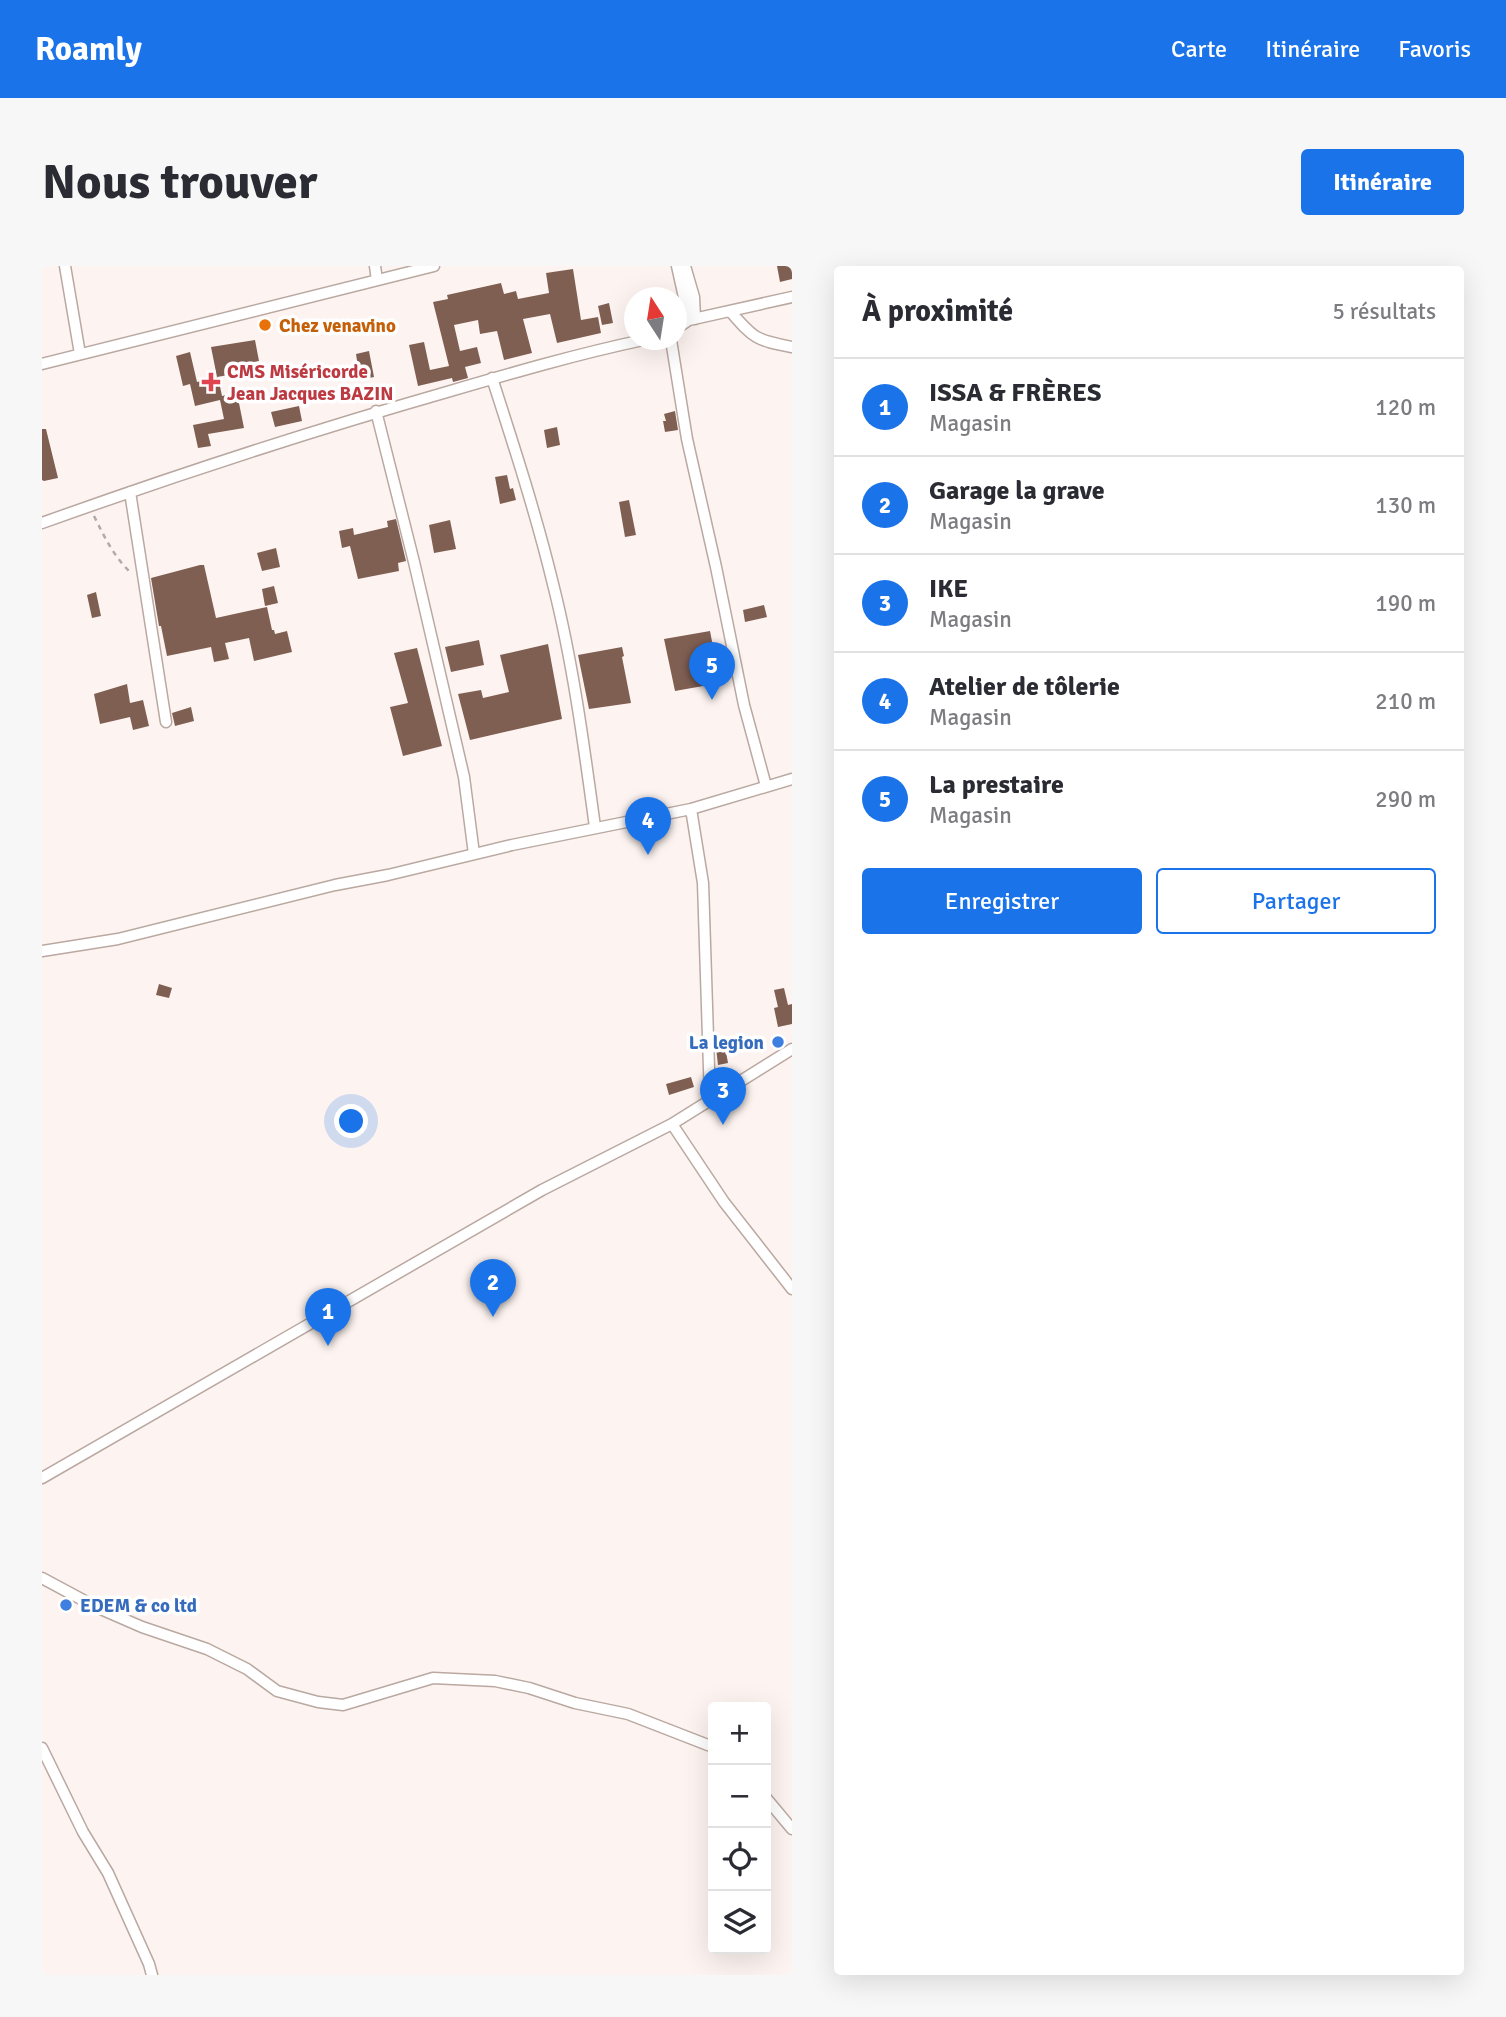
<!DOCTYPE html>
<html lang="fr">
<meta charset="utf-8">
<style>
:root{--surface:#fff;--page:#f7f7f7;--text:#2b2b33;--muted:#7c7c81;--line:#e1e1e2;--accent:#1a73e8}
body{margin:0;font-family:Signika,sans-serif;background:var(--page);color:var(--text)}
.controls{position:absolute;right:21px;bottom:21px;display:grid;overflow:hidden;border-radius:7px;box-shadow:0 7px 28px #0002}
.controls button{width:63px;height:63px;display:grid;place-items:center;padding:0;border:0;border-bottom:2px solid var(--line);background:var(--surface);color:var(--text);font:35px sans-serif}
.compass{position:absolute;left:582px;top:21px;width:63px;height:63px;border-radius:50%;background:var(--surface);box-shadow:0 7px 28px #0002;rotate:348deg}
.you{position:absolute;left:310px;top:856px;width:24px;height:24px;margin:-18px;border:5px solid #fff;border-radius:50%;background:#1a73e8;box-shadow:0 0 0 10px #1a73e833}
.badge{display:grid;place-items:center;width:46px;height:46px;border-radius:50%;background:var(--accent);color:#fff;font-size:23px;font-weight:700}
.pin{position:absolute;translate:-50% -58px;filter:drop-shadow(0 2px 4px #0008)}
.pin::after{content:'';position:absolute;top:37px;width:24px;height:21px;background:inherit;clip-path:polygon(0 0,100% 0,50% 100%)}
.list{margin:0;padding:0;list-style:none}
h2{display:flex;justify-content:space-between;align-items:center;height:91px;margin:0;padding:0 28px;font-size:30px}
h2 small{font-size:23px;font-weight:400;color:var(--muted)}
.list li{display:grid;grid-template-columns:46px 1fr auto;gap:21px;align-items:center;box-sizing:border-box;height:98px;padding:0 28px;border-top:2px solid var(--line)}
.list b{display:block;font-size:26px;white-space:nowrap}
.list p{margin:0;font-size:23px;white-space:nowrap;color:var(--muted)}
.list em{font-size:23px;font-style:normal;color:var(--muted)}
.actions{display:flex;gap:14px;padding:21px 28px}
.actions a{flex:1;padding:16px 0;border:2px solid var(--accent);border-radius:7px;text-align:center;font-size:24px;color:var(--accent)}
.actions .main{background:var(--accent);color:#fff}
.icon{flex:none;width:38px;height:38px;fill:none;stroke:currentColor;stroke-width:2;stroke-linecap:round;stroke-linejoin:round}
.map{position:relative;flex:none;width:750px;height:1709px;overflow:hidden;border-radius:7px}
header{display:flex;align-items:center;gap:42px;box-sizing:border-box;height:98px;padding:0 35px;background:var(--accent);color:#fff}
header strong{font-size:33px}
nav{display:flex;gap:38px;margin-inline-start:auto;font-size:24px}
.intro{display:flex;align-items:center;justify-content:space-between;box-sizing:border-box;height:168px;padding:0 42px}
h1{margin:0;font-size:49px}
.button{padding:18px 32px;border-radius:7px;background:var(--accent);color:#fff;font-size:24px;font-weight:700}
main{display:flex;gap:42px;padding:0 42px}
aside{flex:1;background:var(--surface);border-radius:7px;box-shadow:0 7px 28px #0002}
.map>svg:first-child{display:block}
.building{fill:#805f53}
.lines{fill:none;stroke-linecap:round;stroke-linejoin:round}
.minor-casing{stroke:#baa8a1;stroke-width:13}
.path{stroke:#b2aaa7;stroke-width:2.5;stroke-dasharray:5 5;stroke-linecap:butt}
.minor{stroke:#fff;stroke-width:10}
.food-dot{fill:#e8710a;stroke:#fff;stroke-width:2.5}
.health-dot{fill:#e0444e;stroke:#fff;stroke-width:2.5}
.shop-dot{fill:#3f7fe0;stroke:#fff;stroke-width:2.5}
.labels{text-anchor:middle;stroke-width:7;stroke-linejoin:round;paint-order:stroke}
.food-label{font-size:19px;font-weight:bold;fill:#c56008;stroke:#fff;text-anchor:start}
.health-label{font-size:19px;font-weight:bold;fill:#be3a42;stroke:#fff;text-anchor:start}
.shop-label{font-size:19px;font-weight:bold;fill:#366cbe;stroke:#fff;text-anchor:end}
</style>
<header>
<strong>Roamly</strong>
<nav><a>Carte</a><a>Itinéraire</a><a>Favoris</a></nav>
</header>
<div class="intro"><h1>Nous trouver</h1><a class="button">Itinéraire</a></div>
<main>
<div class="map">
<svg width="750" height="1709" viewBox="0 0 750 1709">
<rect width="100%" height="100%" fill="#fdf4f1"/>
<path class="building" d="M735,0H750V13L738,16Z
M531,3L539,54L556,51L559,67L515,77L508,48L481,53L490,87L462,94L455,65L438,68L436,54L412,59L418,85L435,81L439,97L423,101L426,112L411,116L410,112L376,120L367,79L382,76L388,104L407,100L391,36L406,33L405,29L459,17L462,28L474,25L476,33L507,27L504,7Z
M567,37L571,57L560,59L556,40Z
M213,74L217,95L191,100L192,108L175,111L169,81Z
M327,85L332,111L318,114L314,88Z
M148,86L155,116L176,111L180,130L195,127L202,162L166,168L169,180L156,182L151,159L182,153L178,134L153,140L148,118L141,120L134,90Z
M257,140L260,155L233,161L229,146Z
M633,145L636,164L623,166L621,155H624L622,148Z
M515,161L518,179L505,182L502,164Z
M0,163H4L16,212L2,215L0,214Z
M465,209L468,223L471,222L474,234L458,238L453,211Z
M587,234L594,269L583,271L577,236Z
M354,253L364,295L356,297L357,305L316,313L308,280L300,282L297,265L311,262L312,269L346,261L345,255Z
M408,254L414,283L392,287L387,259Z
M234,282L238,301L220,305L215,287Z
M158,299H162L174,352L225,341L230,364H232L233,368L245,365L250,386L212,395L207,372L183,377L187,393L172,396L169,381L125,390L119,360H117L109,312Z
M232,320L236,337L223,340L220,323Z
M54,326L59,350L50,352L45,329Z
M722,339L725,351L703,356L701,344Z
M668,365L678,417L633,425L622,373Z
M437,374L442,399L409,406L403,381Z
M506,378L520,453L428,474L416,428L439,424L441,432L467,426L458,389Z
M580,381L582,390L580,391L589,437L547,443L536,389Z
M375,382L400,480L361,490L348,441L366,437L352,387Z
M85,418L88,437L101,434L107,460L91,464L88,451L58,458L52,428Z
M149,441L152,455L133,460L130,447Z
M117,718L130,722L127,732L114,729Z
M742,722L746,739L750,738V758L736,761L732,742L736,741L732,724Z
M683,780L686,797L676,799L674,782Z
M649,811L652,821L627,829L624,818Z"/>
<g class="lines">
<g class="minor-casing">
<path id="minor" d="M23,0L38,88
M333,0L335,14
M635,0L647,54
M643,0L652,31L653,53
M688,45C712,73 714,74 750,81
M634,63L647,54L750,31
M629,74L645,173L674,301L702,439L724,520
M0,98L392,0
M450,112C472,180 494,248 511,318C531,397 542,480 553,561
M334,145L372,296L422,511L432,588
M88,226L124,456
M0,257C134,209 269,165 405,126C470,107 535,88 601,74
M649,543L661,617L668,833
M0,685L76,673L293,619L346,609L470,579L649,543L750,513
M630,858L682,936L750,1023
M0,1212L500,924L630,858L750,783
M0,1312L54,1341L100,1361L165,1383L205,1403L235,1425L276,1436L301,1439L391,1412L453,1415L487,1422L533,1437L586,1448L671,1481
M0,1482L41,1566L66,1607L107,1698L110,1709
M724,1532L750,1563"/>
</g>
<path class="path" d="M52,250C63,272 72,291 90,308"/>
<use href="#minor" class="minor"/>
</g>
<circle class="food-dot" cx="223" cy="59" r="7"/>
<path class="health-dot" d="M165.5 105.5h7v7h7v7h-7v7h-7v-7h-7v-7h7z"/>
<g class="shop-dot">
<circle cx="736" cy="776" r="7"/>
<circle cx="24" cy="1339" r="7"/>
</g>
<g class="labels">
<g class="food-label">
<text x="237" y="66">Chez venavino</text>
</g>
<g class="health-label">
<text x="185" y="112">CMS Miséricorde<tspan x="185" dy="22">Jean Jacques BAZIN</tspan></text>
</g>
<g class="shop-label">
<text x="722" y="783">La legion</text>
<text x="38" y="1346" text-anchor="start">EDEM &amp; co ltd</text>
</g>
</g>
</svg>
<div class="controls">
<button>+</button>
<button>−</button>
<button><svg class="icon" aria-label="locate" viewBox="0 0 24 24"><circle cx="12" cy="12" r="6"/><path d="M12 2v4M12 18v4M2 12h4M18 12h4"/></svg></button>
<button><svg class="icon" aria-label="layers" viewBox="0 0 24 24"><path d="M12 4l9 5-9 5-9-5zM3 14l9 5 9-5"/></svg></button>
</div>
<svg class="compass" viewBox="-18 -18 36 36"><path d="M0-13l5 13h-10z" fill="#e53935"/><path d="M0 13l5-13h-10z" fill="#7c7c81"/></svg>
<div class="you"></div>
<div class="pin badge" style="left:286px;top:1080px">1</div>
<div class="pin badge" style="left:451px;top:1051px">2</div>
<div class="pin badge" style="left:681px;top:859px">3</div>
<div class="pin badge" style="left:606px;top:589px">4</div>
<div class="pin badge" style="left:670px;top:434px">5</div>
</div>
<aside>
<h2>À proximité<small>5 résultats</small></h2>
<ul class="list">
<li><span class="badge">1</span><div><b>ISSA &amp; FRÈRES</b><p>Magasin</p></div><em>120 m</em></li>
<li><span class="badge">2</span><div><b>Garage la grave</b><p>Magasin</p></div><em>130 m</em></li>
<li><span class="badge">3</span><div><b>IKE</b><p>Magasin</p></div><em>190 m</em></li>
<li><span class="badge">4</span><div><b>Atelier de tôlerie</b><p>Magasin</p></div><em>210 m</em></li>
<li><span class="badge">5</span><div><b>La prestaire</b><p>Magasin</p></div><em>290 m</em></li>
</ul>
<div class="actions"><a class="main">Enregistrer</a><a>Partager</a></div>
</aside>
</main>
